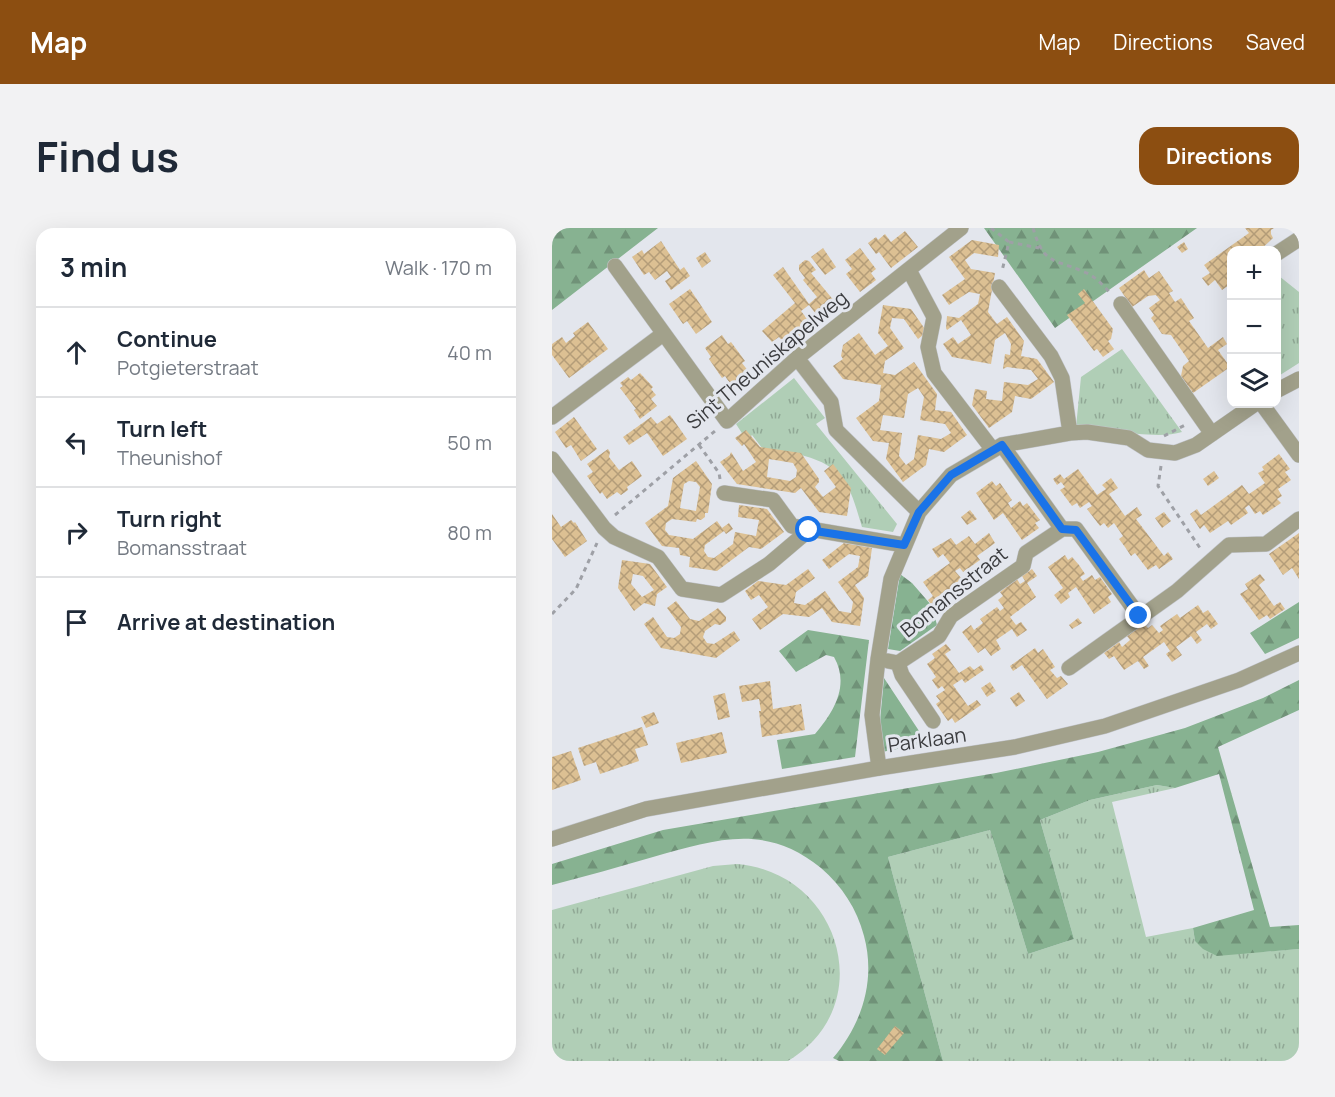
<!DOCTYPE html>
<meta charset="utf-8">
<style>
:root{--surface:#fff;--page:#f2f2f3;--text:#1f2937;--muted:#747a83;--line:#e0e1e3;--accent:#8c4e11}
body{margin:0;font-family:Manrope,sans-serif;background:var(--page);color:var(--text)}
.controls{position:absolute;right:18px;top:18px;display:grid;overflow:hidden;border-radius:12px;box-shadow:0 6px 24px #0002}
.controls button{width:54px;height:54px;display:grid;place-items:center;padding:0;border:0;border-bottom:2px solid var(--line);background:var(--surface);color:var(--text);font:30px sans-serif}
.stop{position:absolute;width:18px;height:18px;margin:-14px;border:4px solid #1a73e8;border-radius:50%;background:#fff}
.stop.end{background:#1a73e8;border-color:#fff;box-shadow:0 2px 6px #0008}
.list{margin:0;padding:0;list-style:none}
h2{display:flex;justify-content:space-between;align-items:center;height:78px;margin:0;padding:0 24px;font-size:26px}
h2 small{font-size:20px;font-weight:400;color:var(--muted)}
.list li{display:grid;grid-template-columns:39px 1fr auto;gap:18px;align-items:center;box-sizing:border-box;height:90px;padding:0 24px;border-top:2px solid var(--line)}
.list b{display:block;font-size:22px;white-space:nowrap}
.list p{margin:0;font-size:20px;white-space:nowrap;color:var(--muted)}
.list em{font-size:20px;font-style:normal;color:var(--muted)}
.icon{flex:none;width:33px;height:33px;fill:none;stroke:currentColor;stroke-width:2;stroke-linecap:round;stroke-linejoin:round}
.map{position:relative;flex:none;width:747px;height:833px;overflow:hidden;border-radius:18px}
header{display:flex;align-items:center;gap:36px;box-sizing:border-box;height:84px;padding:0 30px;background:var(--accent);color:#fff}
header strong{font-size:28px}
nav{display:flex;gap:33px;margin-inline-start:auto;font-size:21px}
.intro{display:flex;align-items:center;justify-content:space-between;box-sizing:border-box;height:144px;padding:0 36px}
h1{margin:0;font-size:42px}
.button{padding:15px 27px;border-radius:18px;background:var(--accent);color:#fff;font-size:21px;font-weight:700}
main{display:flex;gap:36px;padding:0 36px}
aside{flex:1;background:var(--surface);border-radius:18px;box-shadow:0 6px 24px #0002}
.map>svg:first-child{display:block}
.grass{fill:url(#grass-tufts)}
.forest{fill:url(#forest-firs)}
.building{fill:url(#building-cross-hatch);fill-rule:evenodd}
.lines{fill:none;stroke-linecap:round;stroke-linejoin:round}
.minor-casing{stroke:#c1c4ca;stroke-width:16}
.tertiary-casing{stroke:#c1c4ca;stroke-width:16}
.path{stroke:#9ea0a6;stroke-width:3;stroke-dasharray:4.5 4.5;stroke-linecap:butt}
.minor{stroke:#a2a18b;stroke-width:15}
.tertiary{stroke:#a2a18b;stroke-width:15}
.route{stroke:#1a73e8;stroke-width:8}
.labels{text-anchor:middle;stroke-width:6;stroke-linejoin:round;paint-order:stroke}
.street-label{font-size:20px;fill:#3b3c3f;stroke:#e3e6ed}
</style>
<header>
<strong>Map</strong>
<nav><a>Map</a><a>Directions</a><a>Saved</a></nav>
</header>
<div class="intro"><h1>Find us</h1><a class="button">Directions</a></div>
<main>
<aside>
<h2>3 min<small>Walk · 170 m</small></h2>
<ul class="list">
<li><svg class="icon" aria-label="ahead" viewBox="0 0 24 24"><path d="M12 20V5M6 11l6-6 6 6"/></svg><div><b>Continue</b><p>Potgieterstraat</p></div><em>40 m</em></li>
<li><svg class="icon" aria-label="left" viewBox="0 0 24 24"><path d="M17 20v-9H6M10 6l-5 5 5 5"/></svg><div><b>Turn left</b><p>Theunishof</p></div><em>50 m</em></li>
<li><svg class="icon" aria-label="right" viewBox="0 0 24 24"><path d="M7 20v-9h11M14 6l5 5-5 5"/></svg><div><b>Turn right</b><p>Bomansstraat</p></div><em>80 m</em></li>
<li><svg class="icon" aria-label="arrive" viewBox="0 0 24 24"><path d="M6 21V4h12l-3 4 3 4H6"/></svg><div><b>Arrive at destination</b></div></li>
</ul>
</aside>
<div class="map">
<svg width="747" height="833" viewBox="0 0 747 833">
<defs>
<pattern id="grass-tufts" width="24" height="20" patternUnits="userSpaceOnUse" patternTransform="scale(1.5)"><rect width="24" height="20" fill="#b0ceb6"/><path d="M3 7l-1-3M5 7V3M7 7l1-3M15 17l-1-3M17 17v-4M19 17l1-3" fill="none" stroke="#90a895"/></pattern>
<pattern id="forest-firs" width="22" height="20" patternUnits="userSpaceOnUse" patternTransform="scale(1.5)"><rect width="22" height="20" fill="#87b291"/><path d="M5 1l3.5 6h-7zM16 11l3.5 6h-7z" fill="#709278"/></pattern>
<pattern id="building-cross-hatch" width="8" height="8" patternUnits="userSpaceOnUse" patternTransform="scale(1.5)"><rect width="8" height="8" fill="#dcc093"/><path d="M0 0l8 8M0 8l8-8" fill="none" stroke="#b49d79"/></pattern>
</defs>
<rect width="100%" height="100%" fill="#e3e6ed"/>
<path class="grass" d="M727,48L747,64V135L725,149L724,49Z
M570,121L630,204C606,212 551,201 524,199L529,149Z
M242,150L273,190L264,196L345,296L341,304L310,299C306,286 302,271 296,259C280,228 241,225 210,220L200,207L195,213L184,196Z
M605,557L623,560L560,574L594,709L641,700L643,713L709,724L747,721V833H391L336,629L438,602L476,726L522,711L488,592L538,572Z
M185,636C289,645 328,778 236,833H0V682L161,638Z"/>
<path class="forest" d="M0,0H106L0,82Z
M432,0H645L503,100Z
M348,346L360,355L380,378L385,397L348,423L336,421Z
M747,374V410L713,426L698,405Z
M256,402L317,412L303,529L230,541L225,512L263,506C282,484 298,457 282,429L274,427L244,444L227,423Z
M332,450L375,515L325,525Z
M747,452V482L666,519L718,699L747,697V721L665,728L651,721L643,713L641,700L702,682L667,546L623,560L605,557L538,572L488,592L522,711L476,726L438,602L336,629L391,833H287L281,830C310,796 324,752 312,708C305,681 290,658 269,640C213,594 163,612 101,629C67,639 34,648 0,657V636L111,602L444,545L546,524L633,500L711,470Z"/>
<path class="building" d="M693,0H722L719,2V6L721,10L708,22H680V55L670,62L663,52L656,58L650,50L658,45L652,37L697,5Z
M353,3L366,19L339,40L327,24L324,26L316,15L324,9L326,12L333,6L339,14Z
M420,12L447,17L446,29L422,25L413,32L419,41L443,45L436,84L445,96L455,89L472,113L469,128L485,131L502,154L479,171L463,168L460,184L437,200L420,177L423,161L435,163L434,171L450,173L452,154L476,157L486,151L479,142L455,139L451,141L453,126L458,127L459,116L453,105L443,112L439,136L400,129L391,116L401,109L406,116L419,107L409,92L395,102L394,100L395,88L407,90L426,76L428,66L417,64L397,77L390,67L413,51L397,29Z
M109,13L128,42L132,39L138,48L119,62L113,53L119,49L115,43L103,52L97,44L92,47L80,29L90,22L92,26Z
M632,14L636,21L630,25L625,19Z
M271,20L284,39L273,47L259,29Z
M308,20L324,41L319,45L324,52L308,64L294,46L300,41L293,32Z
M153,24L159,33L150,40L144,30Z
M253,32L257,33L264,42L259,45L288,80L270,94L257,77L249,83L260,97L252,104L255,106L237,121L227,109L220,114L210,103L243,75L221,47L231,39L257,76L265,69L251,52L253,50L247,42V37Z
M592,42L597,50L607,43L621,63L617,65L623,74L629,70L642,90L637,93L656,120L671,109L675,116L666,122L678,139L641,165L629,148L631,138L637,133L619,107L610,106L599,90L602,87L597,80L608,72L604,67L596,68L580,79L567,60Z
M138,61L160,94L144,106L135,93L131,96L117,76Z
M532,61L561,101L559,111L556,113L562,121L551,129L545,121L542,123L515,87L533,75L526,66Z
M331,77L359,81L375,104L366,111L352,91L340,90L338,100L352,120L333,133L331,145L343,147L362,134L385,166L383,182L399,184L415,207L392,224L377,221L374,237L351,254L334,231L337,215L321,213L304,190L327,173L329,157L291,151L281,138L291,131L289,128L291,117L307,105L323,127L336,118L326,105ZM366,160L372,169L368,192L393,196L399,205L389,211L366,207L362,231L354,237L347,228L350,205L328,202L331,187L352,190L356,166Z
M36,94L56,121L17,150L0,127V116L10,109L14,115L23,108L21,105Z
M170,107L176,116L179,114L193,133L190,135L197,144L187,154L184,153L179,157L173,148L170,150L157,131L159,129L153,120Z
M88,145L101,159L99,161L104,167L99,171L105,178L88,191L82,182L84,181L68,160L71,158L68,155L76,149L79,152Z
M118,187L135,211L111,228L95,205L77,217L71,209L99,189L105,196Z
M22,189L45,221L29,233L19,217L14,220L3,204Z
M194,202L208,219L249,225L267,251V254L263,259L271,269L284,259L272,243L281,236L299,260L295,288L267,284L249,260L243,265L185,256L168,234L178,227L179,224L191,243L204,234L192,216L190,218L183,210ZM217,231L241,235L245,242L244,249L238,253L215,249Z
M56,221L58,224L57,229L67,242L80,233L90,248L75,259L76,262L69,267L65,264L55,271L50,264L48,266L35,248L41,244L35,236Z
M727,226L738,241L733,244L739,252L726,261L730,268L725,271L729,275L711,287L708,283L703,286L697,277L693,280L696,285L679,297L676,293L658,305L652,297L648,301L638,286L645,281L649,287L690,257L697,266L713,255L706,245L712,242L710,239Z
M144,233L160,256L156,285H153V289L149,292L145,291L144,294L120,291L114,295L113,302L117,307L141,311L165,293L170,300L177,295L181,301L174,306L172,303L153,317L152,323L156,329L162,330L181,316L183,304L204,308L207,292L186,289L187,277L215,281L232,304L209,321L197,319L165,343L137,339L138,329L128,327L127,320L110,318L93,295L116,278L121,250ZM137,253L144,254L148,259L144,283L128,280L132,256Z
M526,241L545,267L554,261L550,257L559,250L566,260L557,266L573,288L585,279L590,287L584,291L612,328L616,324L621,331L607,341L604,337L596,342L583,325L579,328L573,319L567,311L571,308L562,295L556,300L552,295L548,298L535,281L540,278L537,274L528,280L525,275L520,278L508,262L513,259L509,254L505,257L501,251L508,246L512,251Z
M662,243L667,250L656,258L651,251Z
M440,253L444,258L448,255L460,272L456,275L459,280L468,273L471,278L475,275L488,292L483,295L487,300L470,312L451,285L442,292L424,265Z
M418,282L425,291L415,297L409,289Z
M612,284L619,293L610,300L603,290Z
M0,286L9,299L19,292L22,295L23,294L35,313L13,329L0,311Z
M437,305L443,315L425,328L428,332L411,344L408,340L403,343L410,351L405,355L408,359L391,372L388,367L383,371L387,375L381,379L376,372L381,368L371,354L398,335L391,326L386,330L380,321L399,310L404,317L417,308L423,316Z
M747,305V351L740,340L731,347L717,326Z
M292,315L320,320L316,348L303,357L312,370L308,398L280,394L270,380L257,389L231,386L208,402L200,391L216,379L207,367L199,372L193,363L206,353L234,357L256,341L263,350L244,364L242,375L253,377L273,363L287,383L299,385L301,374L286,354L306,339L308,328L297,326L277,341L270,332Z
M513,327L516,332L520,329L527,337L533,346L528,349L531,353L540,347L543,352L548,349L560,366L556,369L559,374L542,386L524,359L516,365L518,369L509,376L502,367L511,360L496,339Z
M70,332L98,336L115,359L105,366L103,378L92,375L82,383L66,360ZM81,346L91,348L102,362L90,369L79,356Z
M480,341L485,348L475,355L484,369L458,389L464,397L469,394L475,402L465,409L460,401L444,412L449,421L439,428L433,420L426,425L410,404L419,397L422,402L431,395L428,391L445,379L448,383L452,380L446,372L451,368L448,364L465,351L468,356L473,353L470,348Z
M708,346L713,352L707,357L722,378L728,374L733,381L718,391L715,387L707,392L688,366L696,361L693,356Z
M124,373L138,391L147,393L166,380L174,389V393L168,397L163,396L153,403L151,409L155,415L162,416L182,403L188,412L164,430L109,420L92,396L101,389L115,409L122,410L128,406L129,399L115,380Z
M646,377L651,385L656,382L666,396L659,401L655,396L644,404L650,412L645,416L639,408L624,419L630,427L620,434L614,426L618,423L612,414L591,429L597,438L592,441L586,433L572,442L562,428L557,431L552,425L567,414L570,419L578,412L575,408L592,396L596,400L600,397L607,405L611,402L608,398L625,386L628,390Z
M526,390L530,395L520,401L517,397Z
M394,416L399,422L393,426L407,445L418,438L422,442L429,437L432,442L413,455L410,451L401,457L416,478L425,472L429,477L403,495L400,490L396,493L384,476L388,473L384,468L393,462L390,458L386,461L380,452L384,449L375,436L383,430L380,426Z
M483,420L486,425L491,421L503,439L498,442L505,450L509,448L516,456L495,471L470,437L461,443L458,438Z
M218,453L221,481L249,476L253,502L210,509L207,483H209L207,471L190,474L187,458Z
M438,454L444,463L435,469L429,460Z
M467,464L473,473L464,479L458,470Z
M173,465L178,489L166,492L161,468Z
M102,484L107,495L94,500L89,489Z
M90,499L96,517L83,521L87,533L48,546L44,534L32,538L26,520Z
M170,504L175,525L129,535L124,515Z
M19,523L29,552L0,562V529Z
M343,798L352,805L333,827L325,821Z"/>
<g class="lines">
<g class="minor-casing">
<path id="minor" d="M724,26L747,11
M63,38L175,193L245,130L409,0
M357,42L382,89L376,119L382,145L441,222
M447,59L499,128L510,150L518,205
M569,76L660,206
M245,130L279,174L284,202L367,284
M724,163L747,151
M710,176L747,227
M0,189L111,106
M450,217L510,301H524L587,388
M0,231L52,300L62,309L106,329L130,361L169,367L217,336L257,302
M172,265L221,272L240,298L352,317
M336,433L346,435L350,447L381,493
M346,435L387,408L399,388L471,338L474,325L510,301
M517,440L625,363L677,317L714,316L747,291
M327,540L320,487L326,431L339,351L367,284L399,247L450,217L518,205L535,204L577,210L596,222L623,225L644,217L703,176"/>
</g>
<g class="tertiary-casing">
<path id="tertiary" d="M0,611L94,581L327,540L463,519L553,498L687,452L747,425"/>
</g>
<path class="path" d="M439,0L457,14L450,43
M481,0C492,36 499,30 530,43C542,47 551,57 559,66
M457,14L487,20
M612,208L633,197
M147,217L167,245L168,251
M609,238L606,258L648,320
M63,287L163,203
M0,386L24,361L45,315"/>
<use href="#minor" class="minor"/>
<use href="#tertiary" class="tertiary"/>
</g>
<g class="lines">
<path class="route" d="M257,302L352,317L367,284L399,247L450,217L510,301L524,302L587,388"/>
</g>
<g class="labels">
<g class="street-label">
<text transform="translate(215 132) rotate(-40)" y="7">Sint Theuniskapelweg</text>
<text transform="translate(402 364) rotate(-39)" y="7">Bomansstraat</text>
<text transform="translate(375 512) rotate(-8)" y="7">Parklaan</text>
</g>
</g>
</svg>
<div class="controls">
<button>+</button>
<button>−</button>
<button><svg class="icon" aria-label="layers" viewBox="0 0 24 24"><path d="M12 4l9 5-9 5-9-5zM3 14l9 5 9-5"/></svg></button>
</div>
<div class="stop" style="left:257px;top:302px"></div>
<div class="stop end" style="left:587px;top:388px"></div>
</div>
</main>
